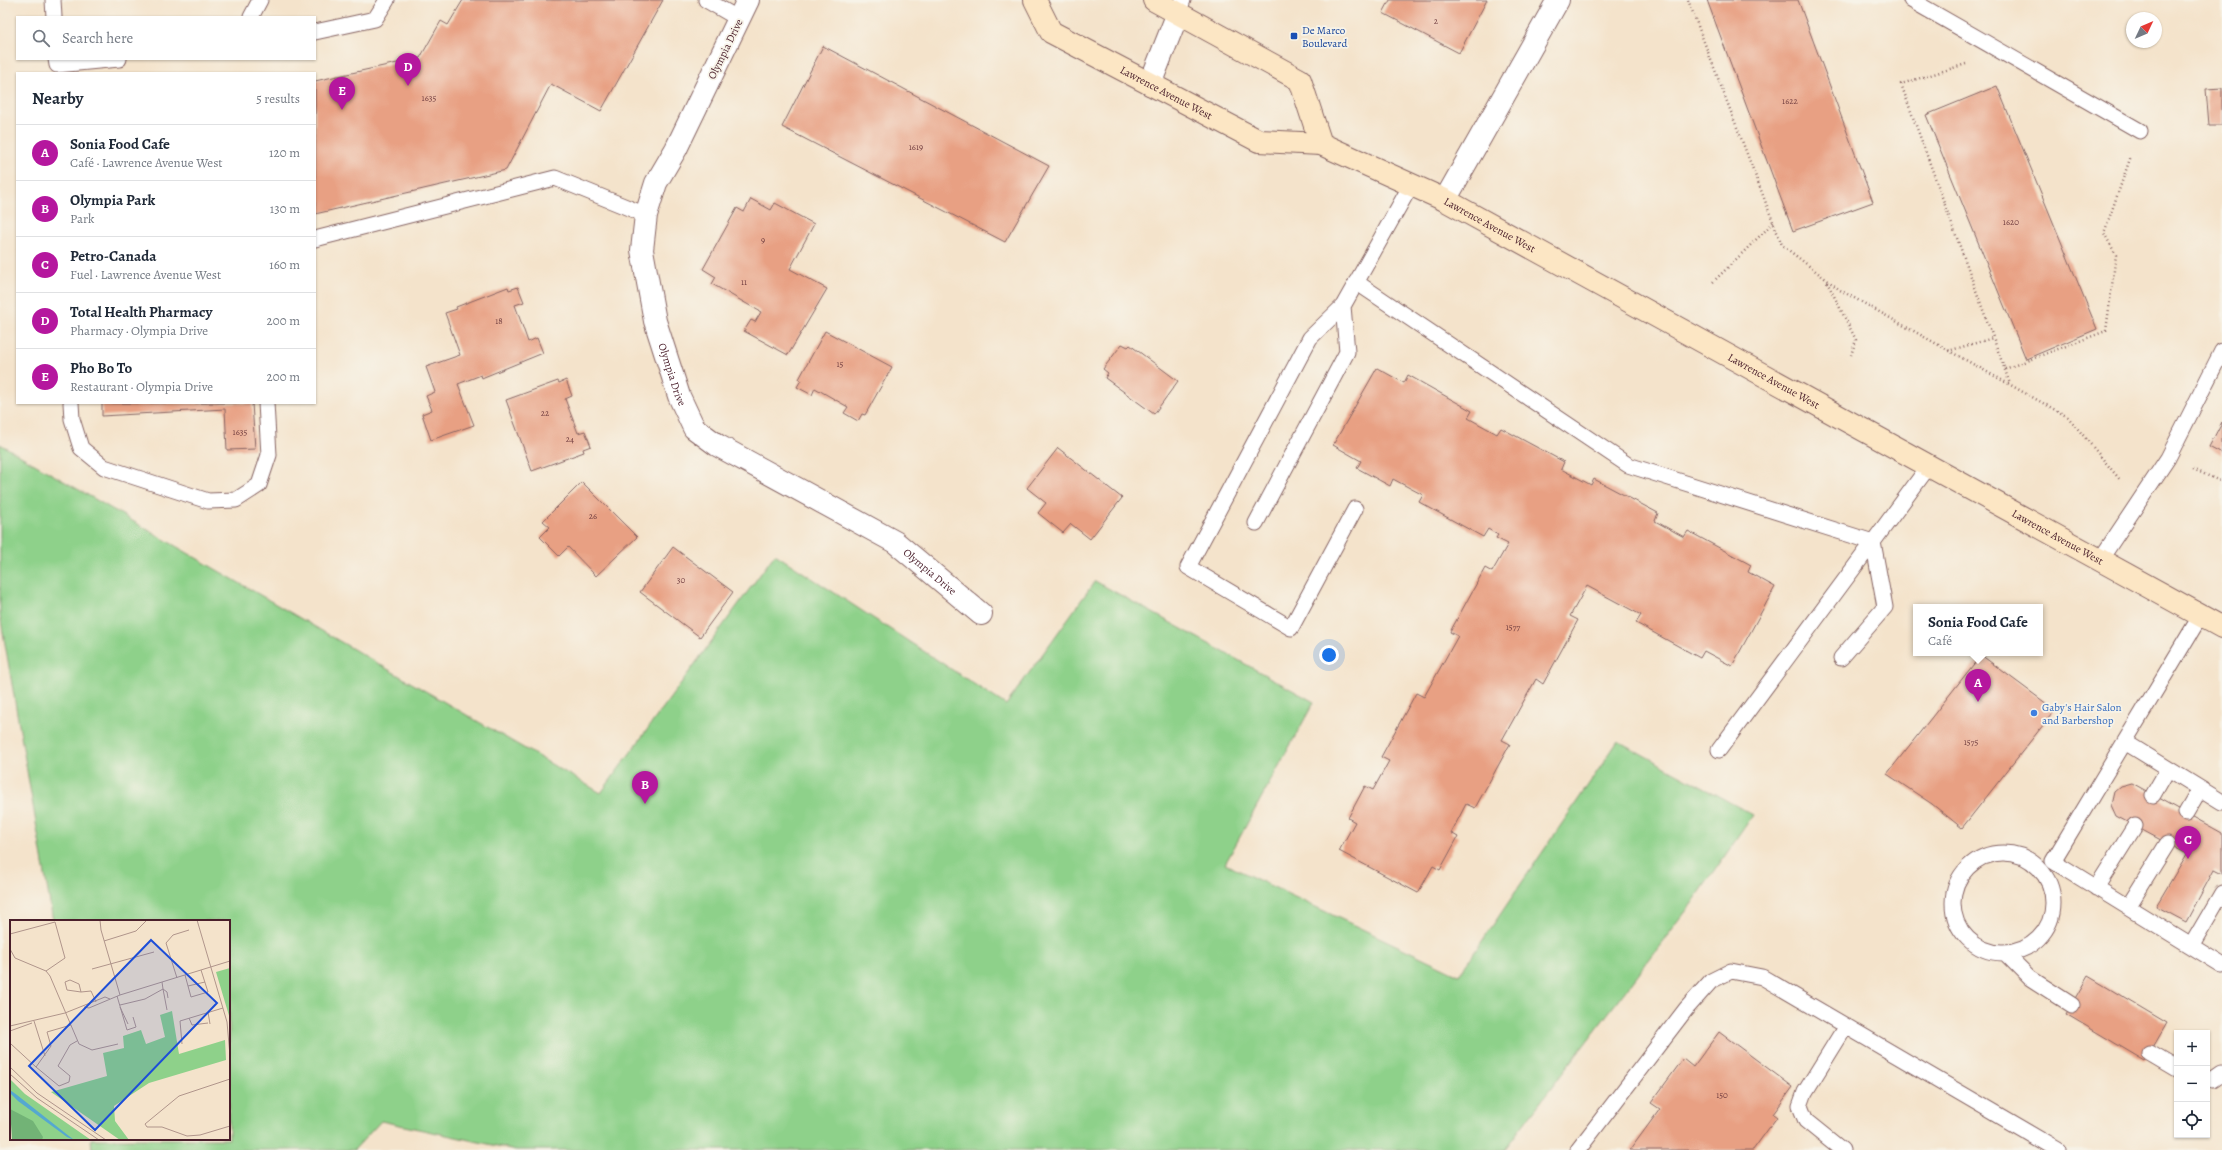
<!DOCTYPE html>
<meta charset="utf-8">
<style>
:root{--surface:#fff;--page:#f6f6f7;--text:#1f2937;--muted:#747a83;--line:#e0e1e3;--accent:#b5179e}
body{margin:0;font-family:Alegreya,serif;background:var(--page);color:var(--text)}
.controls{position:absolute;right:12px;bottom:12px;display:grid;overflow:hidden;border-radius:0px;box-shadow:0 1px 3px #0004}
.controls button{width:36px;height:36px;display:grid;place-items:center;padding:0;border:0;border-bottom:1px solid var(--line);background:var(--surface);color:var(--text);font:20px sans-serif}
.compass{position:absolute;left:2126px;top:12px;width:36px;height:36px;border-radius:50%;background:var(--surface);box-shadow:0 1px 3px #0004;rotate:46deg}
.you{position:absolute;left:1329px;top:655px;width:14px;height:14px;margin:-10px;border:3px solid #fff;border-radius:50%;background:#1a73e8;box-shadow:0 0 0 6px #1a73e833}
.badge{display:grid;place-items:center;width:26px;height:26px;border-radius:50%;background:var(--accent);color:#fff;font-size:13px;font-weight:700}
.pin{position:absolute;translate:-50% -33px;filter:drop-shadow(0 1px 2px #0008)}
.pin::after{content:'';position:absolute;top:21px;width:14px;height:12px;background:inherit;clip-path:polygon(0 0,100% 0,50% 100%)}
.popup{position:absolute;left:1913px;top:604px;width:130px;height:52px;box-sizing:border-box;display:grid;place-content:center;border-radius:0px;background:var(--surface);filter:drop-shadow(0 1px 3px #0005);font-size:13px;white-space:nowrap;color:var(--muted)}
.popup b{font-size:15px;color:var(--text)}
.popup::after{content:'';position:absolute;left:50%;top:100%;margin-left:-8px;border:8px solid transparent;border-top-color:var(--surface)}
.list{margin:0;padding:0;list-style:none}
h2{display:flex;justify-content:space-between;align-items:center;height:52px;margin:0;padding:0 16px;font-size:17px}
h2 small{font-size:13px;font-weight:400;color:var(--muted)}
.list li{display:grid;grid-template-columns:26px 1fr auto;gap:12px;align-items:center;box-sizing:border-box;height:56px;padding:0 16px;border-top:1px solid var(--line)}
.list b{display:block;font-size:15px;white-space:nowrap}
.list p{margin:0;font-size:13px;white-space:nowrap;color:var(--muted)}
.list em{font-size:13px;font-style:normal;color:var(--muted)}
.icon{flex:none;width:22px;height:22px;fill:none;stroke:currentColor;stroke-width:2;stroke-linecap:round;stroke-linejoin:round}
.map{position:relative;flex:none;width:2222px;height:1150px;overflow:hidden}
.search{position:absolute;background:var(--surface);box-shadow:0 1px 3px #0004;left:16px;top:16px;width:300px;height:44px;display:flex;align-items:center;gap:10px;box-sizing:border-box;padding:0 14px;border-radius:0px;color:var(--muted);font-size:15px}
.panel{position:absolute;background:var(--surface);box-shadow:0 1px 3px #0004;left:16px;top:72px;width:300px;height:332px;border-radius:0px}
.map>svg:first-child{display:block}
.green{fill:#8ed18a;stroke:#6c785a}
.building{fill:#e8a083}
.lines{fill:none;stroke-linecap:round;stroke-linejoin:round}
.lane-casing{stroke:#866463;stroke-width:17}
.street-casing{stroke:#866463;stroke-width:24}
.secondary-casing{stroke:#866463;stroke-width:24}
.path{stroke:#866463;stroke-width:2.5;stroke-dasharray:1 3;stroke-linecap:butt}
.lane{stroke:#fff;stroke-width:15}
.street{stroke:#fff;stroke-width:22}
.secondary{stroke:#fce6c4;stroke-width:22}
.transit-dot{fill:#1a4fb4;stroke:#f7f3e8;stroke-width:1.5}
.shop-dot{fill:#3f7fe0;stroke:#f7f3e8;stroke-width:1.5}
.labels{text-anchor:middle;stroke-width:3.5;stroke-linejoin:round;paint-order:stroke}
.number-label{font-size:9px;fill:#723f41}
.transit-label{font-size:11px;fill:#164399;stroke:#f7f3e8;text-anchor:start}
.street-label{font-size:11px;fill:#4a1f2b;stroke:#f7f3e8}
.shop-label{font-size:11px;fill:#366cbe;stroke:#f7f3e8;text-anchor:start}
.inset-road{fill:none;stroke:#b0958b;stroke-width:1}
.view{fill:#1d4ed8;fill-opacity:0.15;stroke:#1d4ed8;stroke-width:2}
.inset-edge{fill:none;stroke:#4a1f2b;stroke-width:2}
</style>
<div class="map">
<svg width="2222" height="1150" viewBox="0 0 2222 1150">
<rect width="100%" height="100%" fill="#f7f3e8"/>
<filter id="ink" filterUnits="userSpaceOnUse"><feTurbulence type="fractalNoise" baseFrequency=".025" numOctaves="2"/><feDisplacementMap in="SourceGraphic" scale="8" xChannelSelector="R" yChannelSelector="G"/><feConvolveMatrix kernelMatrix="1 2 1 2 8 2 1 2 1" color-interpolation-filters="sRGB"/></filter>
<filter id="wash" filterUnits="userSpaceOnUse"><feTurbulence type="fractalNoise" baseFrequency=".012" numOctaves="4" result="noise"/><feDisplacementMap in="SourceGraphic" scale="16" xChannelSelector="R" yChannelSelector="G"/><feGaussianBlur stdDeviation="0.9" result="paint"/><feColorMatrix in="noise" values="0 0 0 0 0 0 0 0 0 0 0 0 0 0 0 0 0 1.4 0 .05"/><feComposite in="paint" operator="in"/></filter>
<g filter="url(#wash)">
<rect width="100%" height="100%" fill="#f4e3cb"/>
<path class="green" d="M0,444L601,793L775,554L1006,705L1095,581L1314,702L1225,864L1459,975L1618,741L1753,815L1693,902L1504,1150H516L381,1121L354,1150H92L91,1139H229V921H53L0,615Z"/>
<g id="blocks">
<path class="building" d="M463,0H663L601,111L551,84L506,170L315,214V81L420,58L441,21L448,25Z
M1390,0H1487L1459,53L1383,13Z
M1707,0H1798L1873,202L1793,231Z
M823,46L1049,166L1005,242L782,127Z
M1997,86L2097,329L2026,359L1926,115Z
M2222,88V125H2209L2206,89Z
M751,199L771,210L775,203L814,224L790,269L827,289L788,355L744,331L751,320L755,322L761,312L712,284L716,277L703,269L737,208L744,212Z
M508,287L509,290L518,287L524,302L515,305L528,342L537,338L543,353L484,377L482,378L481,375L458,384L474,425L431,440L422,414L432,410L426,396L435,392L426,367L460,355L445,313L457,309L456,307Z
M825,331L892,367L865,415L862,414L858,421L844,413L848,407L815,388L812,395L797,387L801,380L799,379Z
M1122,344L1128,347L1130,345L1178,381L1154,414L1105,378L1108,373L1103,369Z
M1377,368L1404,383L1408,375L1472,411L1468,418L1497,434L1501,428L1564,462L1561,469L1591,485L1594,479L1658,513L1655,521L1684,537L1688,531L1751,565L1748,572L1775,587L1732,666L1704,651L1700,658L1636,623L1641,615L1587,586L1570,616L1578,620L1543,684L1536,679L1502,740L1510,744L1475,808L1466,804L1451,833L1458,837L1440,870L1433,866L1418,893L1339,851L1355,822L1348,818L1365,786L1373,790L1389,761L1381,757L1416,693L1424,697L1458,636L1450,632L1485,568L1492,572L1508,544L1496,538L1498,535L1488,529L1483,537L1419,502L1423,495L1393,479L1390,486L1357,468L1361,461L1333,445Z
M566,380L572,396L565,399L578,433L585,431L591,446L583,449L584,452L532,471L506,400L558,381L559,383Z
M102,403H252L255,449L227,450L225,409L102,416Z
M2222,422V454L2209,447Z
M1058,448L1122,498L1090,539L1071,524L1063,533L1038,513L1046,503L1027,488Z
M582,482L637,537L596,576L568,547L559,556L540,537L550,527L543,521Z
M673,547L733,592L700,637L640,592Z
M1981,655L2055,710L1962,828L1932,804L1887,774Z
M2132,783L2222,833V874L2214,870L2186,922L2156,906L2187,854L2116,816L2111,805L2114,792L2121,786Z
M2088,976L2167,1023L2145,1061L2066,1014Z
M1719,1032L1793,1087L1773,1114L1777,1117L1753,1150H1630L1660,1109L1651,1103L1683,1059L1693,1067Z"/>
</g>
</g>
<g filter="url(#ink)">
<use href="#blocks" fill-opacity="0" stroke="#866463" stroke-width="1"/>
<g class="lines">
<g class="lane-casing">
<path id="lane" d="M53,0L54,17
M706,0L739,19
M1911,0L2140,131
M1178,13L1183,0
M251,17L260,0
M315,32L375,19L387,0
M56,59L57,65L119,59
M315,239L555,178L646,215
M1356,282L1628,465L1873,542L1929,466
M71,403L72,419L81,448L104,467L208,501L236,500L259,485L269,455L266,403
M1355,509L1291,628L1188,567L1310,338L1343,306L1411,185
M1256,523L1347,352L1343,306
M2100,560L2168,458L2222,351
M2201,615L2053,861L2222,965
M2125,742L2222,802
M1719,750L1873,542L1885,607L1841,658
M2153,795L2168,769
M2186,813L2200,789
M1953 903a50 50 0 1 1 100 0a50 50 0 1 1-100 0Z
M2096,888L2135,826
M2128,907L2167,844
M2191,946L2222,893
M2005,953L2030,978L2072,1005
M2150,1053L2177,1069
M2207,1079L2212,1080L2222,1073
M1578,1150L1686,1009L1711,981L1731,971L1762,977L2058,1150
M1842,1150L1806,1121L1800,1106L1805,1092L1846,1026"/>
</g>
<g class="street-casing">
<g id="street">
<path id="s1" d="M748,0L676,149L656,183L646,215L642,250L655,321L679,396L694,428L717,445L895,542L981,614"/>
<path d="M1150,84L1178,13"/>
<path d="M1445,200L1558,0"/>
</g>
</g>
<g class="secondary-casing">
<g id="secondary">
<path id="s2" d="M1035,0L1051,32L1259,141L1321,144L1445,200L2222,627"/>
<path d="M1154,0L1300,80L1321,144"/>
</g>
</g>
<path class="path" d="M1688,0L1782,245L1840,290L2068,417L2121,481
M1966,64L1901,84L2010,384
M1713,282L1774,222
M1827,282L1856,340L1851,355
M1948,351L1993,338
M2005,369L2106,331L2116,255L2104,233L2131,156
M2193,469L2222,482"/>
<use href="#lane" class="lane"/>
<use href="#street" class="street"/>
<use href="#secondary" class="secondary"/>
</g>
</g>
<rect class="transit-dot" x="1290" y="32" width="8" height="8" rx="2"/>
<circle class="shop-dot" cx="2034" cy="713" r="4"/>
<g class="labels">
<g class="number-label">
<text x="1436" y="24">2</text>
<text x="429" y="101">1635</text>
<text x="1790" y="104">1622</text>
<text x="916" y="150">1619</text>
<text x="2011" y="225">1620</text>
<text x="763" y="243">9</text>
<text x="744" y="285">11</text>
<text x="499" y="324">18</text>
<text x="840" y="367">15</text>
<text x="545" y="416">22</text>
<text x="240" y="435">1635</text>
<text x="570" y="442">24</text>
<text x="593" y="519">26</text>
<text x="681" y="583">30</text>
<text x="1513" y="630">1577</text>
<text x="1971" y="745">1575</text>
<text x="1722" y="1098">150</text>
</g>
<g class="transit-label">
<text x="1302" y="34">De Marco<tspan x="1302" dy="13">Boulevard</tspan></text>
</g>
<g class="street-label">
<text transform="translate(725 49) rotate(-64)" y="4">Olympia Drive</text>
<text dy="4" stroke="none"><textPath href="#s2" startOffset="166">Lawrence Avenue West</textPath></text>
<text dy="4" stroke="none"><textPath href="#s2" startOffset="520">Lawrence Avenue West</textPath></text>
<text dy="4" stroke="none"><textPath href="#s1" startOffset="402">Olympia Drive</textPath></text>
<text dy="4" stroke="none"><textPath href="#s2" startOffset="844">Lawrence Avenue West</textPath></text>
<text dy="4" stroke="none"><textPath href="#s2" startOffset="1168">Lawrence Avenue West</textPath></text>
<text dy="4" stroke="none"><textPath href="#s1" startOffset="737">Olympia Drive</textPath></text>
</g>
<g class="shop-label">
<text x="2042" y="711">Gaby's Hair Salon<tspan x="2042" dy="13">and Barbershop</tspan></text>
</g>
</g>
<g transform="translate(10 920)">
<rect width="220" height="220" fill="#f4e3cb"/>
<path d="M220,48V99L206,52ZM162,91L169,134L215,120L216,140L139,163L104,186L105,201L119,220H110L41,172L97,156L93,133L114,128L113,116L131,110L136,124L155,117L150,95ZM0,159L15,174L81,220H11L0,195Z" fill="#8ed18a"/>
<path d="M0,189L23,201L33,217L32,220H2Z" fill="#72b376"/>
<path d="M0,170L7,175L64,220L57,217L8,181L0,173Z" fill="#55a8d0"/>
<path class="inset-road" d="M90,0L91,10L110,75M187,0L217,102L220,136M0,14L45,2L55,38L36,51M94,21L126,11L137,0M0,29L5,38L36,51L40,56L69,124L82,130L108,124M82,49L144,32M175,55L181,77L198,72L191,50M167,58L156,23L163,15L179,10M178,66L195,62M71,72L57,70L55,62L60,60L69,64L71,72L81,71L86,82M107,76L117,110L126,107L123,97M110,85L135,79L153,69L152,62M74,87L79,88L110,75L220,41M110,87L118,104M157,90L153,69L157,72L158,78M198,92L200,104M179,98L182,105L198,103M24,101L35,136M0,106L55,93L95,77L100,79M0,111L22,103M1,124L26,147L41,126L37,112L61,105M172,124L170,101L213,88M0,147L27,173L96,220M26,147L49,166L59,162L60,156L48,146L60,125L67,121M0,154L27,178L89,220M220,159L169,176L135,204L137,207H152L177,216L190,215L220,206"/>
<path class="view" d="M141,20L207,83L85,210L19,146Z"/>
<rect width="220" height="220" class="inset-edge"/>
</g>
</svg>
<div class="controls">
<button>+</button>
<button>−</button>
<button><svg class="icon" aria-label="locate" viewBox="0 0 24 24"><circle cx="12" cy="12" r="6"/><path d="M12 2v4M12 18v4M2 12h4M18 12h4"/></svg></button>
</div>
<svg class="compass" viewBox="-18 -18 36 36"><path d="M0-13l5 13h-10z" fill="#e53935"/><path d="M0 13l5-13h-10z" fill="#747a83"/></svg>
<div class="you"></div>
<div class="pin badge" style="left:1978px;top:702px">A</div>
<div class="popup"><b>Sonia Food Cafe</b>Café</div>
<div class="pin badge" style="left:645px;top:804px">B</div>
<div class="pin badge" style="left:2188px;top:859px">C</div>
<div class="pin badge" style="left:408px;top:86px">D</div>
<div class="pin badge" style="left:342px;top:110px">E</div>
<div class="search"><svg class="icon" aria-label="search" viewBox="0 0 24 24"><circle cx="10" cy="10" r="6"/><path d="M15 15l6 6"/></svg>Search here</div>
<section class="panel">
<h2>Nearby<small>5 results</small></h2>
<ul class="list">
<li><span class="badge">A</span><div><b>Sonia Food Cafe</b><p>Café · Lawrence Avenue West</p></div><em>120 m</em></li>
<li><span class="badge">B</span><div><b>Olympia Park</b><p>Park</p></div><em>130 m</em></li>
<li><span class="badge">C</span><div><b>Petro-Canada</b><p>Fuel · Lawrence Avenue West</p></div><em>160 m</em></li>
<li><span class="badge">D</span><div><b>Total Health Pharmacy</b><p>Pharmacy · Olympia Drive</p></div><em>200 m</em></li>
<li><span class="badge">E</span><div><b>Pho Bo To</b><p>Restaurant · Olympia Drive</p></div><em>200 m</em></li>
</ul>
</section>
</div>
